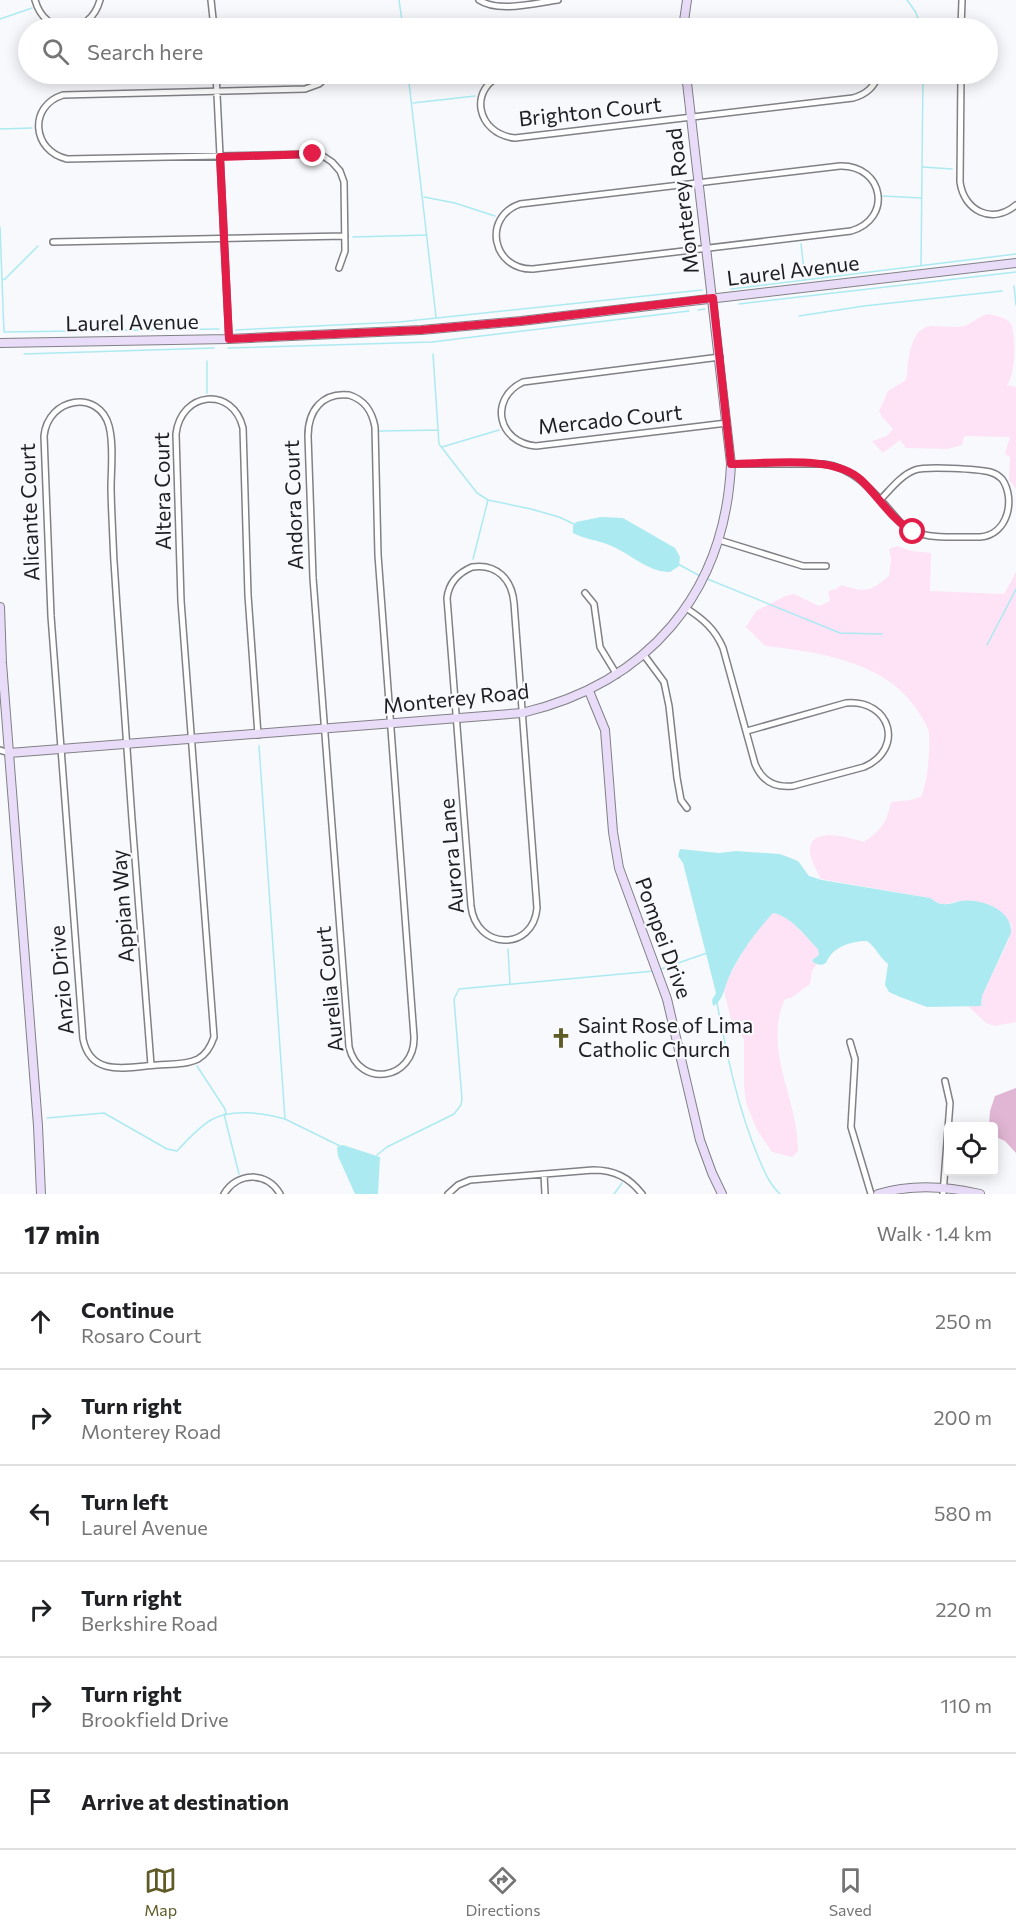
<!DOCTYPE html>
<meta charset="utf-8">
<style>
:root{--surface:#fff;--page:#f2f2f2;--text:#202124;--muted:#757577;--line:#e0e0e0;--accent:#5e5b27}
body{margin:0;font-family:Commissioner,sans-serif;background:var(--page);color:var(--text)}
.controls{position:absolute;right:18px;bottom:18px;display:grid;overflow:hidden;border-radius:6px;box-shadow:0 3px 15px #0003}
.controls button{width:54px;height:54px;display:grid;place-items:center;padding:0;border:0;border-bottom:2px solid var(--line);background:var(--surface);color:var(--text);font:30px sans-serif}
.stop{position:absolute;width:18px;height:18px;margin:-14px;border:4px solid #e11d48;border-radius:50%;background:#fff}
.stop.end{background:#e11d48;border-color:#fff;box-shadow:0 2px 6px #0008}
.list{margin:0;padding:0;list-style:none}
h2{display:flex;justify-content:space-between;align-items:center;height:78px;margin:0;padding:0 24px;font-size:26px}
h2 small{font-size:20px;font-weight:400;color:var(--muted)}
.list li{display:grid;grid-template-columns:39px 1fr auto;gap:18px;align-items:center;box-sizing:border-box;height:96px;padding:0 24px;border-top:2px solid var(--line)}
.list b{display:block;font-size:22px;white-space:nowrap}
.list p{margin:0;font-size:20px;white-space:nowrap;color:var(--muted)}
.list em{font-size:20px;font-style:normal;color:var(--muted)}
.icon{flex:none;width:33px;height:33px;fill:none;stroke:currentColor;stroke-width:2;stroke-linecap:round;stroke-linejoin:round}
.map{position:relative;flex:none;width:1016px;height:1194px;overflow:hidden}
.search{position:absolute;background:var(--surface);box-shadow:0 3px 15px #0003;left:18px;right:18px;top:18px;height:66px;display:flex;align-items:center;gap:15px;box-sizing:border-box;padding:0 21px;border-radius:33px;color:var(--muted);font-size:22px}
.sheet{height:654px;background:var(--surface)}
nav{display:flex;justify-content:space-around;align-items:center;box-sizing:border-box;height:84px;border-top:2px solid var(--line);background:var(--surface);font-size:16px;color:var(--muted)}
nav a{display:grid;justify-items:center;gap:3px}
nav .on{color:var(--accent)}
.map>svg:first-child{display:block}
.green{fill:#fde3f5}
.forest{fill:#e1b6d4}
.water{fill:#aceaf1}
.lines{fill:none;stroke-linecap:round;stroke-linejoin:round}
.stream{stroke:#aceaf1;stroke-width:1.5}
.street-casing{stroke:#808185;stroke-width:8}
.secondary-casing{stroke:#808185;stroke-width:10}
.street{stroke:#fff;stroke-width:5}
.secondary{stroke:#e9dcf8;stroke-width:8}
.route{stroke:#e11d48;stroke-width:8}
.labels{text-anchor:middle;stroke-width:4.5;stroke-linejoin:round;paint-order:stroke}
.street-label{font-size:21px;fill:#1e1e20;stroke:#f8f9fd}
.poi-label{font-size:21px;fill:#1e1e20;stroke:#f8f9fd;text-anchor:start}
</style>
<div class="map">
<svg width="1016" height="1194" viewBox="0 0 1016 1194">
<rect width="100%" height="100%" fill="#f8f9fd"/>
<path class="green" d="M989,314C997,316 1006,317 1011,324C1016,336 1016,373 1007,385L1016,387V489L1009,480L1010,457L1005,454L1010,437L964,436L962,445L947,449L906,448L900,440L883,453L872,441L887,436L893,429L882,417L879,411L888,391L906,380C909,363 908,327 932,326C942,326 954,328 964,326C974,323 979,315 989,314Z
M897,546L912,551L931,553L930,591L1004,594L1016,572V1022L995,1026L986,1023L968,1006H981L982,996L1009,939L1012,926C1002,909 983,899 962,901C947,902 946,909 930,898L821,879C817,871 811,861 810,852C808,825 851,838 864,842C881,830 887,823 891,802L910,800L921,797C927,782 928,768 929,752C929,746 930,739 929,734C928,726 923,719 919,713C889,662 819,652 765,646L746,627L756,611L785,596L794,594L819,606L830,601L828,591L836,589L841,585C865,592 869,593 889,576L891,559L889,549Z
M773,913C791,916 806,937 818,949L819,955L814,963L817,964L812,971L810,984L791,998L785,999C762,1049 799,1101 798,1151L792,1157L772,1152L757,1130L746,1103L744,1086V1039L731,1020L724,991L727,981L745,947L755,932Z"/>
<path class="forest" d="M1016,1088V1153L1005,1141L996,1137L994,1126H989L990,1111L995,1096Z"/>
<path class="water" d="M601,517L623,518L675,548L680,557L679,566L670,572C647,572 630,553 609,545C597,540 584,539 573,533V526L576,522Z
M680,849L719,853L736,851L780,854L798,861L809,876L822,880L930,898C935,901 938,904 943,904C950,905 955,902 961,901C981,898 1013,910 1011,933L982,996L981,1006L927,1007L900,997L889,992L885,985L888,964C879,957 876,947 867,941C851,941 832,947 826,963L821,965L814,963L812,960L819,955L818,949C806,937 791,916 773,913C755,933 740,953 729,977C724,987 724,1000 713,1006L712,1000L716,993L683,863L678,856Z
M343,1145L380,1157L378,1194H355L338,1156L337,1147Z"/>
<g class="lines">
<path class="stream" d="M399,0L403,28
M907,0L915,11L922,28
M0,19L32,8
M408,74L436,317
M413,103L475,96
M0,129L32,128
M923,167L952,169
M883,196L921,198
M424,197L455,203L495,216
M0,227L4,332L219,329
M353,237L427,235
M801,244L805,279
M921,265L923,74
M2,280L5,279L38,246
M1014,286L1016,305
M731,289L1016,254
M739,304L1016,272
M698,310L705,309
M799,316L864,306L1002,291
M236,330L399,322L702,290
M228,348L432,342L689,311
M24,354L214,348
M433,354L439,444L477,493L488,500L531,509L559,517L574,524
M207,361V393
M379,431L438,430
M442,447L499,430
M473,559L488,500
M678,564L700,576
M705,578L840,633L882,634
M987,645L1016,589
M259,746L285,1119
M508,949L510,984
M658,970L707,953
M717,1003C727,1056 738,1109 759,1159C764,1171 770,1185 780,1194
M197,1066L225,1109L226,1114
M224,1114L239,1174
M47,1118L104,1113L167,1149L177,1151C187,1140 199,1127 211,1120C231,1108 264,1113 285,1119L340,1146
M377,1155L387,1147L454,1114L461,1105L462,1099L454,999L459,989L654,971
M614,1194L622,1183"/>
<g class="street-casing">
<path id="street" d="M35,0C45,37 90,37 100,0
M211,0L214,28
M479,0C498,13 535,3 558,0
M214,25L304,23L321,28
M961,28L962,0
M216,74L229,339
M330,74L319,84L305,89L63,95C28,106 32,151 67,159L313,154L323,156L332,162L340,171L344,182L345,251L339,268
M505,74C467,87 476,134 515,138L853,98C867,94 874,87 879,74
M961,74L960,182C964,211 992,225 1016,205
M840,166C884,165 893,219 851,231L533,269C492,270 482,217 520,204Z
M53,242L345,236
M720,357L523,382C488,399 498,443 536,446L727,423
M349,395C365,400 372,411 375,427L378,555L414,1037C415,1080 359,1089 349,1047L313,578L308,436C308,411 322,392 349,395Z
M731,464H824C858,468 879,499 901,523C920,542 955,536 980,537C1008,535 1016,499 1002,479C999,476 994,473 990,472C978,469 926,466 915,470C901,475 890,490 880,500
M719,540L803,566H826
M472,567C497,563 512,580 514,603L537,908C533,952 476,950 471,906L447,598C449,582 458,573 472,567Z
M585,593L594,604L600,647L617,675
M686,608C703,619 715,629 723,648L755,764C762,781 775,788 793,786L864,767C905,749 891,699 846,703L747,731
M644,655L664,682L669,706L677,778L681,800L687,808
M0,750L9,753
M850,1042L855,1059L851,1127L871,1194
M151,1065C139,912 127,760 117,607C114,568 112,528 111,489C111,469 114,445 109,426C99,389 48,397 44,436L51,616L83,1039C91,1078 128,1067 157,1065C170,1064 186,1065 198,1059C207,1054 211,1046 214,1037L181,601L176,434C181,391 233,386 243,428L248,595L258,735
M544,1174L545,1194
M224,1194C237,1172 267,1171 280,1194
M448,1194L458,1185L470,1180L593,1170C614,1170 629,1177 642,1194
M943,1194L950,1103L945,1081"/>
</g>
<g class="secondary-casing">
<path id="secondary" d="M683,28L687,0
M0,343L229,339L421,330L521,321L1016,263
M0,607L2,663L38,1126L41,1194
M589,691L605,730L613,832L619,868L667,999L700,1140L712,1173L722,1194
M9,753L522,713C648,683 725,594 731,464L686,74
M878,1194C911,1184 946,1186 980,1194"/>
</g>
<use href="#street" class="street"/>
<use href="#secondary" class="secondary"/>
</g>
<g class="lines">
<path class="route" d="M313,154L220,157L229,339L421,330L521,321L713,298L731,464C766,464 834,454 861,480C878,496 892,520 913,532"/>
</g>
<defs>
<g id="church-bare" transform="scale(1.62)"><path d="M-1.2-6h2.4v3.5h3.3v2.4h-3.3V6h-2.4V-.1h-3.3v-2.4h3.3Z" fill="#5e5b27" stroke="#f8f9fd" stroke-width="2.5" paint-order="stroke"/></g>
</defs>
<g fill-rule="evenodd">
<use href="#church-bare" x="561" y="1038"/>
</g>
<g class="labels">
<g class="street-label">
<text transform="translate(590 112) rotate(-6)" y="7">Brighton Court</text>
<text transform="translate(683 201) rotate(-97)" y="7">Monterey Road</text>
<text transform="translate(793 271) rotate(-7)" y="7">Laurel Avenue</text>
<text transform="translate(132 323) rotate(-1)" y="7">Laurel Avenue</text>
<text transform="translate(610 420) rotate(-6)" y="7">Mercado Court</text>
<text transform="translate(163 491) rotate(-91)" y="7">Altera Court</text>
<text transform="translate(294 505) rotate(-92)" y="7">Andora Court</text>
<text transform="translate(30 512) rotate(-92)" y="7">Alicante Court</text>
<text transform="translate(456 699) rotate(-6)" y="7">Monterey Road</text>
<text transform="translate(452 856) rotate(-95)" y="7">Aurora Lane</text>
<text transform="translate(123 906) rotate(-94)" y="7">Appian Way</text>
<text transform="translate(663 938) rotate(70)" y="7">Pompei Drive</text>
<text transform="translate(62 980) rotate(-95)" y="7">Anzio Drive</text>
<text transform="translate(330 989) rotate(-96)" y="7">Aurelia Court</text>
</g>
<g class="poi-label">
<text x="578" y="1033">Saint Rose of Lima<tspan x="578" dy="24">Catholic Church</tspan></text>
</g>
</g>
</svg>
<div class="controls">
<button><svg class="icon" aria-label="locate" viewBox="0 0 24 24"><circle cx="12" cy="12" r="6"/><path d="M12 2v4M12 18v4M2 12h4M18 12h4"/></svg></button>
</div>
<div class="stop" style="left:913px;top:532px"></div>
<div class="stop end" style="left:313px;top:154px"></div>
<div class="search"><svg class="icon" aria-label="search" viewBox="0 0 24 24"><circle cx="10" cy="10" r="6"/><path d="M15 15l6 6"/></svg>Search here</div>
</div>
<section class="sheet">
<h2>17 min<small>Walk · 1.4 km</small></h2>
<ul class="list">
<li><svg class="icon" aria-label="ahead" viewBox="0 0 24 24"><path d="M12 20V5M6 11l6-6 6 6"/></svg><div><b>Continue</b><p>Rosaro Court</p></div><em>250 m</em></li>
<li><svg class="icon" aria-label="right" viewBox="0 0 24 24"><path d="M7 20v-9h11M14 6l5 5-5 5"/></svg><div><b>Turn right</b><p>Monterey Road</p></div><em>200 m</em></li>
<li><svg class="icon" aria-label="left" viewBox="0 0 24 24"><path d="M17 20v-9H6M10 6l-5 5 5 5"/></svg><div><b>Turn left</b><p>Laurel Avenue</p></div><em>580 m</em></li>
<li><svg class="icon" aria-label="right" viewBox="0 0 24 24"><path d="M7 20v-9h11M14 6l5 5-5 5"/></svg><div><b>Turn right</b><p>Berkshire Road</p></div><em>220 m</em></li>
<li><svg class="icon" aria-label="right" viewBox="0 0 24 24"><path d="M7 20v-9h11M14 6l5 5-5 5"/></svg><div><b>Turn right</b><p>Brookfield Drive</p></div><em>110 m</em></li>
<li><svg class="icon" aria-label="arrive" viewBox="0 0 24 24"><path d="M6 21V4h12l-3 4 3 4H6"/></svg><div><b>Arrive at destination</b></div></li>
</ul>
</section>
<nav>
<a class="on"><svg class="icon" aria-label="map" viewBox="0 0 24 24"><path d="M3 6l6-2 6 2 6-2v14l-6 2-6-2-6 2zM9 4v14M15 6v14"/></svg>Map</a>
<a><svg class="icon" aria-label="directions" viewBox="0 0 24 24"><path d="M12 3l9 9-9 9-9-9zM9 14v-3h6M13 9l2 2-2 2"/></svg>Directions</a>
<a><svg class="icon" aria-label="saved" viewBox="0 0 24 24"><path d="M7 4h10v16l-5-4-5 4z"/></svg>Saved</a>
</nav>
